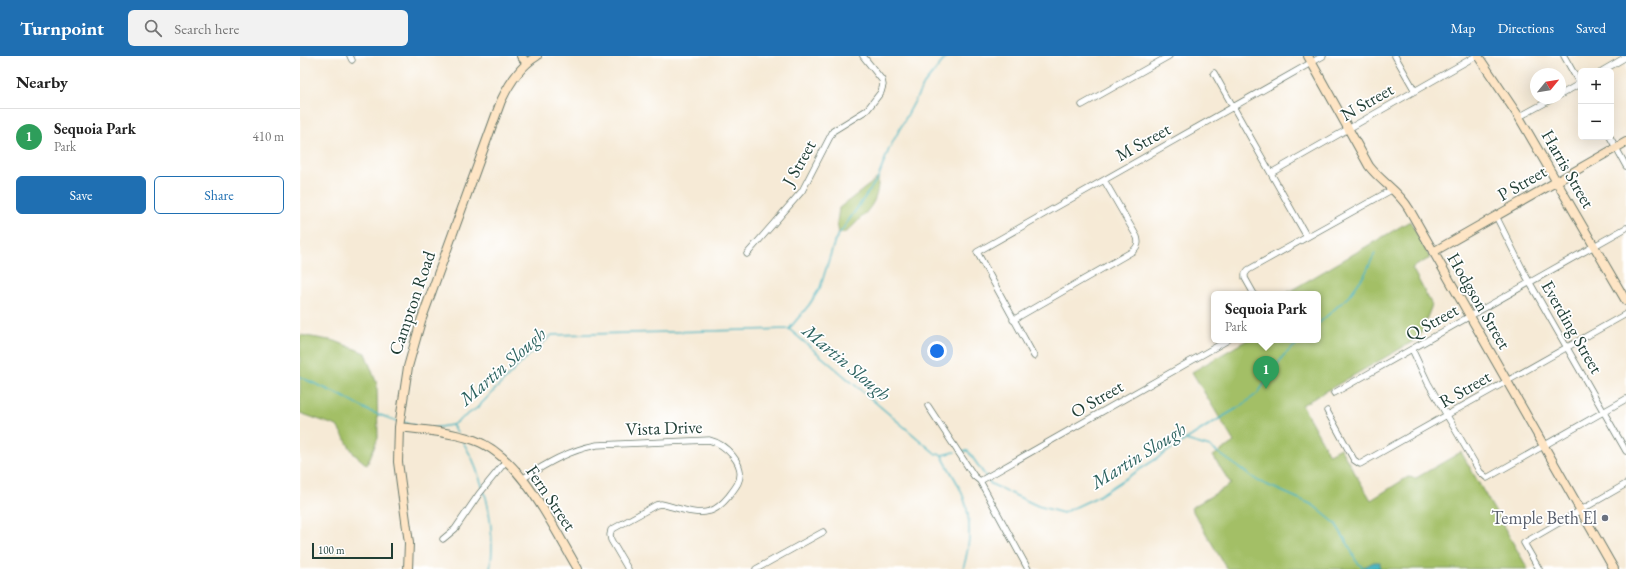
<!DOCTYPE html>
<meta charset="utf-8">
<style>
:root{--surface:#fff;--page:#f2f2f2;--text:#222;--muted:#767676;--line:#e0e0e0;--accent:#1f6fb2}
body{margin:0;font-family:"EB Garamond",serif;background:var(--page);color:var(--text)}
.controls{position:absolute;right:12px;top:12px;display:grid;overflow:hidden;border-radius:6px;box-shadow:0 4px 16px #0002}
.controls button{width:36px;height:36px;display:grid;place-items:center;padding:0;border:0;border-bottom:1px solid var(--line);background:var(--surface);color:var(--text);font:20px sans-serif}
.compass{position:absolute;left:1230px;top:12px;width:36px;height:36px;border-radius:50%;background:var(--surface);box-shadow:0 4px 16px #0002;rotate:60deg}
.scale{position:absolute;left:12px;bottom:10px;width:81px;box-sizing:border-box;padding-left:4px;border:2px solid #1f3d34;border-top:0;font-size:11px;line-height:14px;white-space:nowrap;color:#1f3d34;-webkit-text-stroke:3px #fff;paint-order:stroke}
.you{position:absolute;left:637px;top:295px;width:14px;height:14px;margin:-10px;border:3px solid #fff;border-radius:50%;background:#1a73e8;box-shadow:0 0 0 6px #1a73e833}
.badge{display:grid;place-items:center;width:26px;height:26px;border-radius:50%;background:var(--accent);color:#fff;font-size:13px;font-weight:700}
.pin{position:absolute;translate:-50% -33px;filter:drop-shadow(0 1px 2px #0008)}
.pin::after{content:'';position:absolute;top:21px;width:14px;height:12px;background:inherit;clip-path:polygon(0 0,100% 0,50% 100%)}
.popup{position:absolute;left:911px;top:235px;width:110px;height:52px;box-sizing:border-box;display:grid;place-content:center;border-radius:6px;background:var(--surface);filter:drop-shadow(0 1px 3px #0005);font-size:13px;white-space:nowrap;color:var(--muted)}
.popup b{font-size:15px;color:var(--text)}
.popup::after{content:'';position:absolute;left:50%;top:100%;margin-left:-8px;border:8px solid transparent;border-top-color:var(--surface)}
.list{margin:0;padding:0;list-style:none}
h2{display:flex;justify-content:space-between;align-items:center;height:52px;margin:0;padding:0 16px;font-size:17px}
h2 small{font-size:13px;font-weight:400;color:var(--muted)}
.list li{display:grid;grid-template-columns:26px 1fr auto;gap:12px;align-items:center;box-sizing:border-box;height:56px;padding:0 16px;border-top:1px solid var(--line)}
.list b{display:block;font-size:15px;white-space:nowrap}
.list p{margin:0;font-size:13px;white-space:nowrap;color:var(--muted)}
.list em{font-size:13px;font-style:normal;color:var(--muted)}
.actions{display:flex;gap:8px;padding:12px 16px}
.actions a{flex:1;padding:9px 0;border:1px solid var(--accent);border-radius:6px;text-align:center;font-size:14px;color:var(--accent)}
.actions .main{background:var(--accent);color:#fff}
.icon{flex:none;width:22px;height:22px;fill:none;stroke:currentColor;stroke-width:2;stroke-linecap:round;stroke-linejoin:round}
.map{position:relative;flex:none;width:1326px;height:513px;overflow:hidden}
header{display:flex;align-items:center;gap:24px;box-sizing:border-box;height:56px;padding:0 20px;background:var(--accent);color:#fff}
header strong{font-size:19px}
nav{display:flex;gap:22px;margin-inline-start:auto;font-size:14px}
.search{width:280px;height:36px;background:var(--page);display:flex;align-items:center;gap:10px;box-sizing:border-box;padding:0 14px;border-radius:6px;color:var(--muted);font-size:15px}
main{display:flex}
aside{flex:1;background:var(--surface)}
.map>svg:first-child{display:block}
.green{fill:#a3bf66;stroke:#617e4d}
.water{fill:#45b4c0;stroke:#32787a}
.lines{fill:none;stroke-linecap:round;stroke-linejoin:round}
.stream{stroke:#45b4c0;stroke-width:1.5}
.street-casing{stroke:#6a7a6d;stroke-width:7}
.secondary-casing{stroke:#6a7a6d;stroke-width:10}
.street{stroke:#fff;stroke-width:5.5}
.secondary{stroke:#fee5c5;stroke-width:8}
.worship-dot{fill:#6b7280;stroke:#fff;stroke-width:1.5}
.labels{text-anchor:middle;stroke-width:3.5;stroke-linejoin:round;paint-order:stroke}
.street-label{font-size:18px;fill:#1f3d34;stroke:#fff}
.worship-label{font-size:18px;fill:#5b616d;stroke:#fff;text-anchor:end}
.water-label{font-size:19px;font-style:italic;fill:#2a615e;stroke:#fff}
</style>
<header>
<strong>Turnpoint</strong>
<div class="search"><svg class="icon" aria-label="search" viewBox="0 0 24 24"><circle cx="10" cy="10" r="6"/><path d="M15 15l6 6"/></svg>Search here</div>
<nav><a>Map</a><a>Directions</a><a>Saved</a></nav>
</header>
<main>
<aside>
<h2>Nearby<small></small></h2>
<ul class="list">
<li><span class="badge" style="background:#2e9e5b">1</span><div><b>Sequoia Park</b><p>Park</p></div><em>410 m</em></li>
</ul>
<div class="actions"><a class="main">Save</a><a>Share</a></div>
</aside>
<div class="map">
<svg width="1326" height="513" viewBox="0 0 1326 513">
<rect width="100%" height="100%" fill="#fff"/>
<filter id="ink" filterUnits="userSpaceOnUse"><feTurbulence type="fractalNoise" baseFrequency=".025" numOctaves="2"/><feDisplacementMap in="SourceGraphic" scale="8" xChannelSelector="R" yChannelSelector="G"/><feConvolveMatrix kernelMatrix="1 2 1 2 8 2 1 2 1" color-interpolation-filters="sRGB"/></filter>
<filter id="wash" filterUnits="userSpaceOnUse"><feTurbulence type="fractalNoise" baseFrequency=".012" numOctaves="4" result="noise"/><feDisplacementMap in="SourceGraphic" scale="16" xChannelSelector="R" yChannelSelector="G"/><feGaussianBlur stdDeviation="0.9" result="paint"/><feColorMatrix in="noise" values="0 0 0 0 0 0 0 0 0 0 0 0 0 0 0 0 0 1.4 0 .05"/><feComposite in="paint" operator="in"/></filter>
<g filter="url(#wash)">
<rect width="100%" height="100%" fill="#f6ead6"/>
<path class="green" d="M578,122C579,144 570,153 555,168C549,174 548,176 539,178L537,166L539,152Z
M1110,165L1130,202L1112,212L1132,249L1119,282L1002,349L1029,398L1040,392L1071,444L1108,421L1116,422L1161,396L1228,513H927L891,452L931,428L913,400L934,386L892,316L947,284H1018V238H985Z
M0,279L35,285L65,297L77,328L78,382L67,409L54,398L37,370L0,357Z"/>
<path class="water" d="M1074,506H1080V513H1060Z"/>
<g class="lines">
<path class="stream" d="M1018,268L1049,240L1065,218L1075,197
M489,273L509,249L520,232L535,184L578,122L589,93L624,28L647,0
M0,321L42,340L69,355L97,365
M102,366L114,369
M152,369L157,376
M133,372L152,369L177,352L228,300L252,279L489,273L636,398L642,399L655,396
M162,384L173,404L183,432
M886,384L910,391L958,425L1013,449L1035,467L1048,488L1056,505L1064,513
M659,395H668L691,428L738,450L763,457L797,441L907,370L941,350L958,337L984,299L1002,284
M642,399C647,412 656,422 661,435C672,460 671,487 663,513
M184,435C191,455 194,493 190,513"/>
</g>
</g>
<g filter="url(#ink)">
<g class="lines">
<g class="street-casing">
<path id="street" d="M50,0L52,4
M1095,0L1115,35
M1264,0L1281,30
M1302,15L1326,1
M914,17L1007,181
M1260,39L1281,27
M782,49L869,0
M1219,61L1254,42
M1310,81L1326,110
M971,117L1176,0
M1196,160L1226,220L1326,395
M447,198L502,135L533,75L567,54L581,36L583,29L582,24L563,0
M954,238L945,222V218L948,214L1093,133
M713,264L833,195C838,190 839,187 837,181L804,124
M1112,293L1128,327L1180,416L1187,422L1326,343
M734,300L677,196L1023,0
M1034,337L1326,172
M628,350L674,420L680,425L728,513
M1027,355L1054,404L1060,408L1326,258
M222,423C246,408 269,394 297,389L409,384C425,388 447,408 438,427C436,431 432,436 429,440C424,446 418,453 410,455C395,460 376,451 361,448L356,449L311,474L310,479L311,484L328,513
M680,425L928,284
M143,483L155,473L179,438L206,405
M456,513L523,476
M1239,513L1224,487L1326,428"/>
</g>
<g class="secondary-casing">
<path id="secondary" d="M221,0L226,6
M1008,0L1069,110C1081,126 1099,135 1109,153L1314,513
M1178,0L1219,61L1326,245
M1133,196L1326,86
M99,371C123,374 151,376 174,384C221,400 254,473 278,513
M108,513L109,487L98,406L99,371L108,311L121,265L201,45C209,28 220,10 237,0"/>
</g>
<use href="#street" class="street"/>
<use href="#secondary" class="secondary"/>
</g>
</g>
<circle class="worship-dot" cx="1305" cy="462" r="4"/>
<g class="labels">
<g class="street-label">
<text transform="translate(1067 46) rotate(-30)" y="6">N Street</text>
<text transform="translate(843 86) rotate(-29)" y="6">M Street</text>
<text transform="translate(499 107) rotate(-61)" y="6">J Street</text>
<text transform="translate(1268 113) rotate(60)" y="6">Harris Street</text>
<text transform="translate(1222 127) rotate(-30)" y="6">P Street</text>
<text transform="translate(1179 245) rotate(60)" y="6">Hodgson Street</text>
<text transform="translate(112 247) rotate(-71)" y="6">Campton Road</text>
<text transform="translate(1132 266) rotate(-29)" y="6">Q Street</text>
<text transform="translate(1272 271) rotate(60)" y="6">Everding Street</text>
<text transform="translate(1165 333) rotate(-30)" y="6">R Street</text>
<text transform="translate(797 343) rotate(-30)" y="6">O Street</text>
<text transform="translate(364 372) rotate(-2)" y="6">Vista Drive</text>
<text transform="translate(251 442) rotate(56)" y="6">Fern Street</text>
</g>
<g class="worship-label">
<text x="1297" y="468">Temple Beth El</text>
</g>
<g class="water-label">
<text transform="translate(547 306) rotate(40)" y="7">Martin Slough</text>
<text transform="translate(202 310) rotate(-41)" y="7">Martin Slough</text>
<text transform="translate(838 399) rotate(-32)" y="7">Martin Slough</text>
</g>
</g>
</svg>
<div class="controls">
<button>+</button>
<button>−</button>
</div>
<svg class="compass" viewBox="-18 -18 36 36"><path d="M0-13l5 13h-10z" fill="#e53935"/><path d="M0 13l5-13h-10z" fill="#767676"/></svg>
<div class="scale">100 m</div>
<div class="you"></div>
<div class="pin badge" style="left:966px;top:333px;background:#2e9e5b">1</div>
<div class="popup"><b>Sequoia Park</b>Park</div>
</div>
</main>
